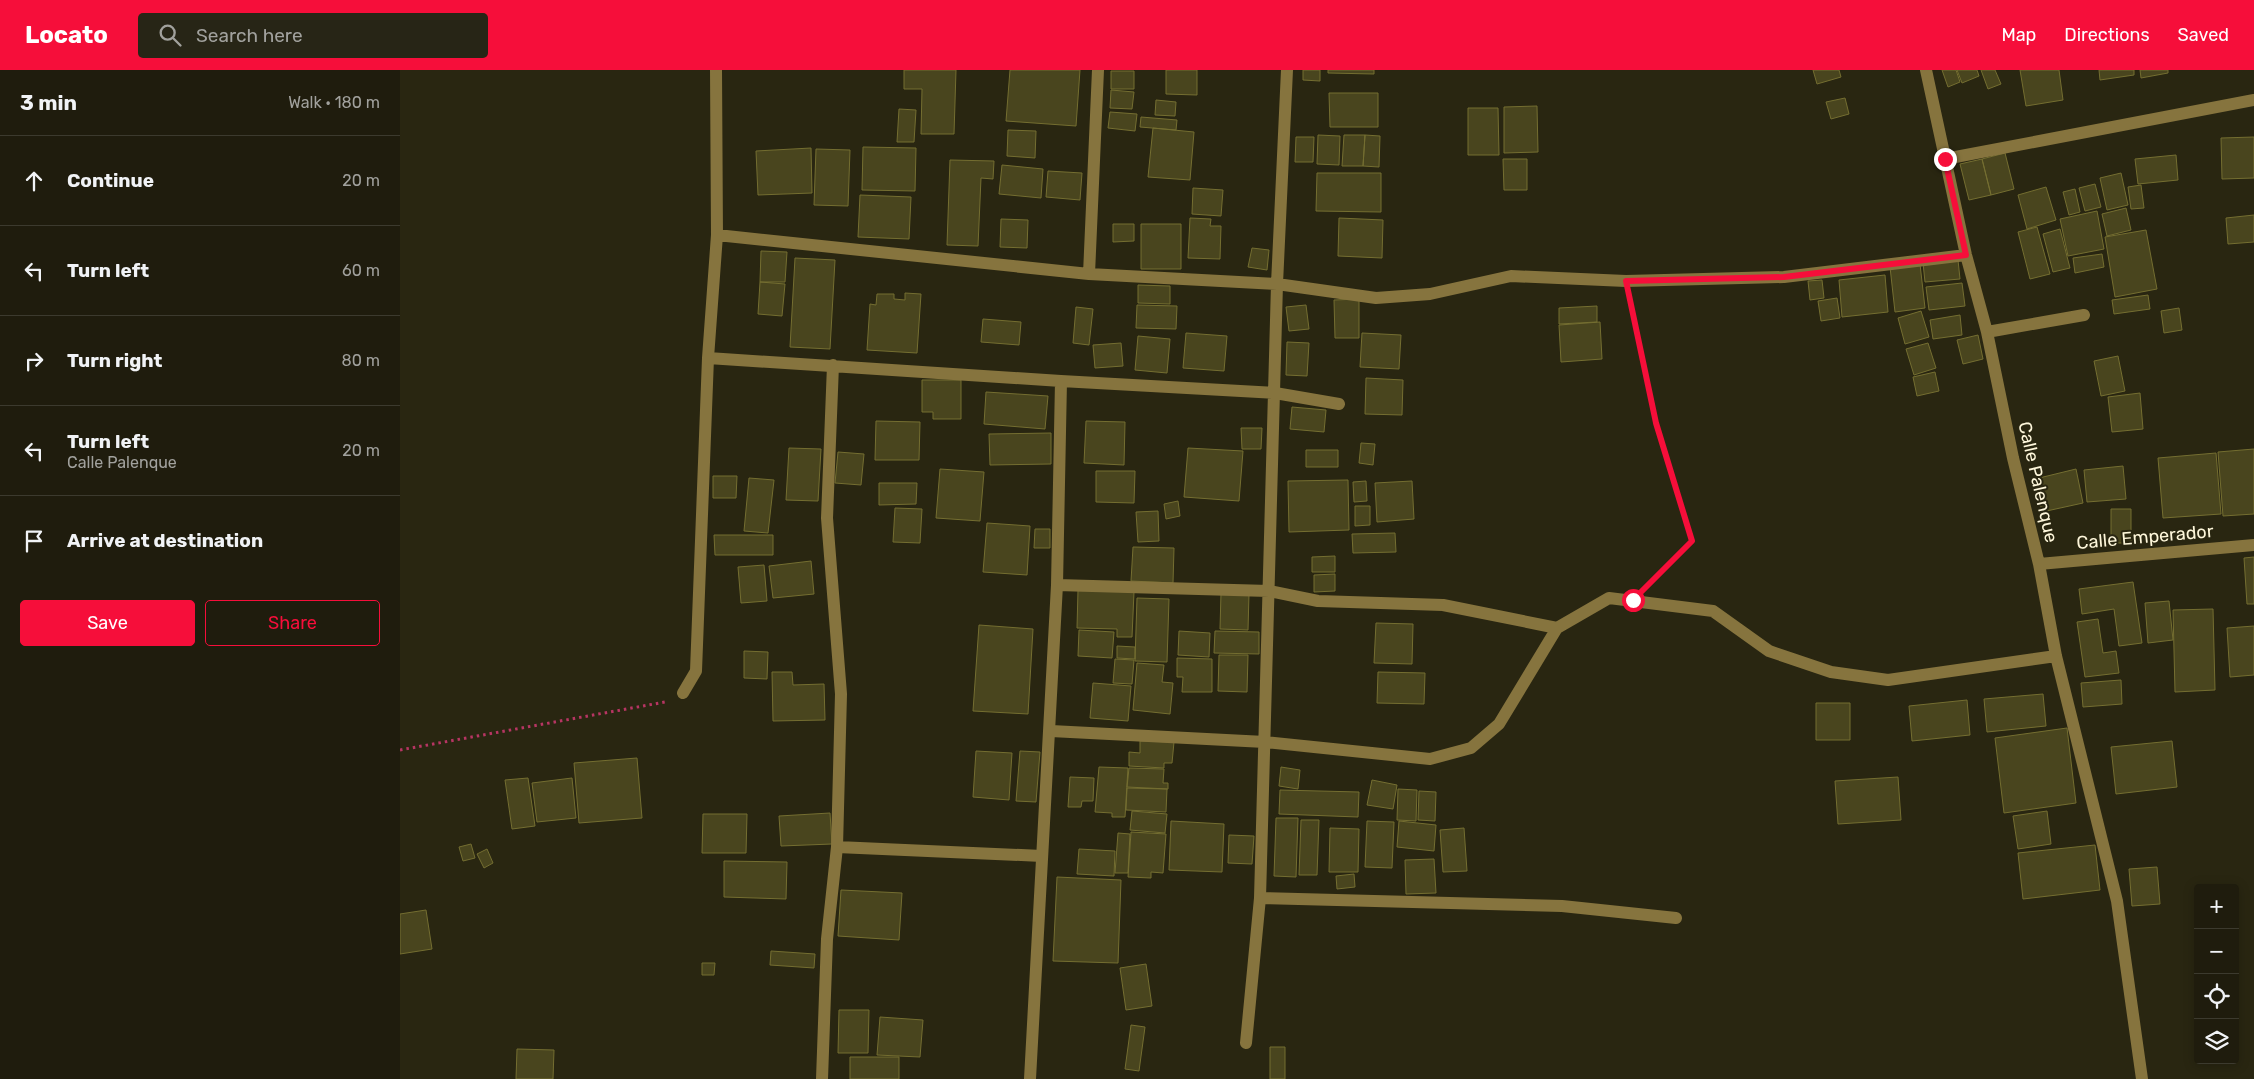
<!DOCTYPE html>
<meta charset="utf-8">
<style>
:root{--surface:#1f1c0d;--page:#272516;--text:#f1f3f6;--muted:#a1a19d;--line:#3c3a2e;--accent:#f60e3a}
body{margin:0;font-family:Rubik,sans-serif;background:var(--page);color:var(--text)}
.controls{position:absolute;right:15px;bottom:15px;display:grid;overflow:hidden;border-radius:5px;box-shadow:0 2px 12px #0003}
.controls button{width:45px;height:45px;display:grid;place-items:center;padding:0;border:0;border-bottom:1px solid var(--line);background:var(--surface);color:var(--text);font:25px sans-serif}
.stop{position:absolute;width:15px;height:15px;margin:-11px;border:4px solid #f60e3a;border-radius:50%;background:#fff}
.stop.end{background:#f60e3a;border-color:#fff;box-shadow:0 1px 5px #0008}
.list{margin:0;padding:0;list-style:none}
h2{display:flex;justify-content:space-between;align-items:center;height:65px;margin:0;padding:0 20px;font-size:21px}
h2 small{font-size:16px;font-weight:400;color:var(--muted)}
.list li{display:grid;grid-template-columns:32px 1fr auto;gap:15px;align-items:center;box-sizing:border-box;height:90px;padding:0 20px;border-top:1px solid var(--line)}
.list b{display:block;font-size:19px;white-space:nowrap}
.list p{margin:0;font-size:16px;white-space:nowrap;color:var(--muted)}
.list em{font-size:16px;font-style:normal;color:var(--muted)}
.actions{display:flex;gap:10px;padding:15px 20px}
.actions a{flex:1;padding:11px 0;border:1px solid var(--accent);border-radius:5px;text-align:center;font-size:18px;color:var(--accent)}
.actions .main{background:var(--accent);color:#fff}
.icon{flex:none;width:28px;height:28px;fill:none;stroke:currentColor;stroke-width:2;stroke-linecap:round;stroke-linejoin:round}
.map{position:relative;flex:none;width:1854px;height:1009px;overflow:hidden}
header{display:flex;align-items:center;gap:30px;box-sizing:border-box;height:70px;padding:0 25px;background:var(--accent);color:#fff}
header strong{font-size:24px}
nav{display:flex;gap:28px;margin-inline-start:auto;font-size:18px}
.search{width:350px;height:45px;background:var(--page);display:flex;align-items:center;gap:12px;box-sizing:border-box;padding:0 18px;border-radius:5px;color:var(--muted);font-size:19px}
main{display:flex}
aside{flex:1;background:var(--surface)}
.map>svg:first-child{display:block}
.building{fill:#49451e;stroke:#746e31}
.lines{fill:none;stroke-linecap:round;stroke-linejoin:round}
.path{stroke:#b73563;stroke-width:3;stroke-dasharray:2.5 4;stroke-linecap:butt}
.minor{stroke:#86743e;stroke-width:12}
.route{stroke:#f60e3a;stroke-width:6}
.labels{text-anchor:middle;stroke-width:4;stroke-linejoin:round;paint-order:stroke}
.street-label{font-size:18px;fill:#fef7db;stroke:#292611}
</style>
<header>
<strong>Locato</strong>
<div class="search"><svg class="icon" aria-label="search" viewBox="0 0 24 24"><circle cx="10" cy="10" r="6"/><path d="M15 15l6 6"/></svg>Search here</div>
<nav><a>Map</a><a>Directions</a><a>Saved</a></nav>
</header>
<main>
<aside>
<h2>3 min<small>Walk · 180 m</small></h2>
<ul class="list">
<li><svg class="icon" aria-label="ahead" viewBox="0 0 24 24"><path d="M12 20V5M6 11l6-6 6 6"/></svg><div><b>Continue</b></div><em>20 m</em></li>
<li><svg class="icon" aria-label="left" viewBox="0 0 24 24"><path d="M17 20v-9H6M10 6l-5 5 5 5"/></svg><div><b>Turn left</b></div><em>60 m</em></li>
<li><svg class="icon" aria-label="right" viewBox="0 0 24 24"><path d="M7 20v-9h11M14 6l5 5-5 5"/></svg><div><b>Turn right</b></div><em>80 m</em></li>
<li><svg class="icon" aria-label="left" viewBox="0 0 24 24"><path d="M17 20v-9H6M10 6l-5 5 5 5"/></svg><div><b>Turn left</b><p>Calle Palenque</p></div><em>20 m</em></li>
<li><svg class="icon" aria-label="arrive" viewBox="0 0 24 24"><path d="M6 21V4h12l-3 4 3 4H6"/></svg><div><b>Arrive at destination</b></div></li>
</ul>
<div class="actions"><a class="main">Save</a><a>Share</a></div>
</aside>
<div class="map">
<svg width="1854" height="1009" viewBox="0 0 1854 1009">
<rect width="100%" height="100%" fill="#292611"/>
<path class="building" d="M504,0H556L554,64H521L522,19H504Z
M610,0H680L676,56L606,51Z
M766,0H797V25L766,24Z
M903,0H920V11L903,10Z
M928,0H974V4L928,3Z
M1413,0H1439L1441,7L1417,14Z
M1542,0H1556L1560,12L1548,17Z
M1557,0H1577L1579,6L1562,13Z
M1581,0H1595L1601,14L1588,19Z
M1620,0H1659L1663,30L1626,36Z
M1699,0H1734V5L1700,10Z
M1740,0H1768V3L1741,8Z
M711,1H734V19H711Z
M711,20L734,22L732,39L710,38Z
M929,23H978V57H930Z
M1445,28L1449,44L1431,49L1426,32Z
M756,30L776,32L775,46L755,45Z
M1137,36L1138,82L1104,83V37Z
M1068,38H1098L1099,85H1068Z
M499,39L516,40L514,72H497Z
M710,42L737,44L735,61L708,58Z
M741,47L777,50L776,60L740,57Z
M753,58L794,62L790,110L748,107Z
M608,60L636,61L635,88L607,86Z
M918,65L940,66L939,95L917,94Z
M944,65H965L963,96H942Z
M965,65L980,66L979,97L963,96Z
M896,67H914L913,92H895Z
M1854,67V108L1822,109L1821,68Z
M463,77L516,78L515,121L462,120Z
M411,78L412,123L358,125L356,81Z
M416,79L450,80L448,136L414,135Z
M1605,83L1614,119L1591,125L1582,89Z
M1776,85L1778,110L1738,114L1735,89Z
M1103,89H1127V120H1104Z
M1582,89L1591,125L1569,130L1560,94Z
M550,90L594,91L593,109L581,108L578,176L547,175Z
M602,95L643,99L641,128L599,124Z
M648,101L682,103L680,130L646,127Z
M917,103H981V142L916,141Z
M1721,103L1728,135L1707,140L1700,108Z
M1695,114L1701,137L1685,141L1679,118Z
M1741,115L1744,138L1731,139L1728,117Z
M1646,117L1656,150L1627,159L1618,125Z
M793,118L823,120L821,146L792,144Z
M1675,119L1680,142L1669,145L1663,122Z
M460,125L511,127L509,169L458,167Z
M1726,138L1731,160L1707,166L1702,144Z
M1697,141L1704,179L1668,186L1660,149Z
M1854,145V172L1828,174L1826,148Z
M790,148L811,149L810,156H821L820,189L788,188Z
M939,148L983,150L982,188L938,186Z
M601,149L628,150L627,178L600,177Z
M713,154H734V171L713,172Z
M741,154H781V199H741Z
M1637,157L1650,204L1630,209L1618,162Z
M1660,159L1670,198L1653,202L1643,164Z
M1746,160L1757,219L1715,227L1705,167Z
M852,178L869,180L867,200L848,197Z
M361,181L387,182L385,212H360Z
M1702,184L1704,197L1675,203L1673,188Z
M395,188L435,190L430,279L390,277Z
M1558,190L1560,209L1525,212L1523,193Z
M1520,194L1525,238L1495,242L1490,197Z
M1485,205L1488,242L1442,247L1439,210Z
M1422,210L1424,228L1410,230L1408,211Z
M360,212L385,214L382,246L358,244Z
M1562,213L1565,236L1529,240L1526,217Z
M738,215L770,216V234L738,233Z
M505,223L521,224L517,283L467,280L470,234L476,235L477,224H494V229L505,230Z
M1748,225L1750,239L1714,244L1712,230Z
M1437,228L1440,248L1421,251L1418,231Z
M959,229V268H935L934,230Z
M737,235L777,236L776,259L736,258Z
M906,235L909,259L889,261L886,237Z
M1197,236V252L1159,254V238Z
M676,237L693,239L689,275L673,273Z
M1779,238L1782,260L1764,263L1761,241Z
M1521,241L1529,267L1505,274L1498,248Z
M1560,245L1562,265L1533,269L1530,250Z
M583,249L621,252L619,275L581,272Z
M1200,252L1202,289L1161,292L1159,255Z
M786,263L827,266L824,301L783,298Z
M962,263L1001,265L999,299L960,297Z
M1578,265L1583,289L1563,294L1557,270Z
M738,266L770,269L767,303L735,300Z
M887,272L909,273L907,306L886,305Z
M721,273L723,296L695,298L693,275Z
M1528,273L1536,298L1514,305L1506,279Z
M1718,286L1725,321L1701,326L1694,291Z
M1535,302L1539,321L1517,326L1513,307Z
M966,308L1003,310L1002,345L965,344Z
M522,310H561V349H533V342H522Z
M586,322L648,326L645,359L584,354Z
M1740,323L1743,359L1712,362L1708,327Z
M892,337L926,340L924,362L890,359Z
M476,351L520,352L519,390H475Z
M686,351L725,352L724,395L684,393Z
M841,358H862L861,379H842Z
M651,363V394L590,395L589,364Z
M961,373L975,374L973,395L959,393Z
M389,378L421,379L418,431L386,430Z
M788,378L843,381L839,431L784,427Z
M1854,379V444L1823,446L1818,382Z
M906,380H938V397H906Z
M438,382L464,384L461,415L435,413Z
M1816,383L1821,444L1763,448L1758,388Z
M1723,396L1726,429L1687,432L1684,400Z
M540,399L584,402L580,451L536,448Z
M1676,399L1683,433L1642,442L1635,409Z
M696,401H735L734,433L696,432Z
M313,406H337L336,428H313Z
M349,408L374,410L368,463L344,461Z
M948,410L949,460L889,462L888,411Z
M966,411L967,431L954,432L953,412Z
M1012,411L1014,449L977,452L975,413Z
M479,413H517L516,434L479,435Z
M778,431L780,446L766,449L764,434Z
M955,436H970V455L955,456Z
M495,438L522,439L520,473L493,472Z
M1711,439H1731V473H1711Z
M758,441L759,471L738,472L736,442Z
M587,453L630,456L627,505L583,502Z
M635,459H650V478H634Z
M995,463L996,482L953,483L952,464Z
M314,465H373V485H315Z
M733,477L774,478L773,513L731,511Z
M935,486V502H912V487Z
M1854,487V534H1847L1844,488Z
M411,491L414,524L373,528L369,496Z
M364,495L367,531L341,533L338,497Z
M935,504V521L914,522V505Z
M1733,512L1742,573L1719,576L1714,539L1682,544L1679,519Z
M678,520L734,522L732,567H717V559L677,558Z
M821,523L849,524L848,560L820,559Z
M737,528L769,529L767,592L735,591Z
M1769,531L1773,570L1748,573L1745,533Z
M1813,539L1815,620L1775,622L1773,540Z
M1698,549L1703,583L1716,581L1719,603L1685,607L1677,552Z
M976,553L1013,554L1012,594L974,593Z
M579,555L633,559L628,644L573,641Z
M1854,556V605L1830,607L1827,558Z
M679,560L714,562L712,588L678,586Z
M779,561L810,563L809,587L778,585Z
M815,561L859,562V584L814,583Z
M717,576L735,577V589L717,588Z
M344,581L368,582L367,609L344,608Z
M819,585H848L847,622L818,621Z
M777,588L812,589V622H782L783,607H777Z
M715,589L734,590L732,614L713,613Z
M737,593L764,595L762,612L773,613L770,644L733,640Z
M372,602H392L393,615L424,614L425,650L373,651Z
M978,602L1025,603L1024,634L977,633Z
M1721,610L1722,634L1683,637L1681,613Z
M693,613L731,616L728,651L690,648Z
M1643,624L1646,656L1587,662L1584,629Z
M1567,630L1570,665L1512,671L1509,636Z
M1416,633H1450V670H1416Z
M1667,658L1676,733L1604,743L1595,668Z
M740,671L774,672L772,693H764V698L729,696V682L740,683Z
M1772,671L1777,717L1716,724L1711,677Z
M576,681L612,683L609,730L573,727Z
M620,681L640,682L636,732L616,731Z
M237,688L242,748L179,753L174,693Z
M699,697L728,698L725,747H712V743L695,742Z
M881,697L900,700L898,719L879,716Z
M729,698L764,699L763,713H768V719L727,717Z
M670,707L694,708L693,731H682L681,737H668Z
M1498,707L1501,750L1438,754L1435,711Z
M128,708L135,756L112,759L105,710Z
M172,708L176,748L137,752L132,713Z
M972,710L997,715L993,739L967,735Z
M727,718L767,719L766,742L726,740Z
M998,719L1017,720L1016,751L997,750Z
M880,720L959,722L958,747L879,744Z
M1019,721L1036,722L1035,751L1018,750Z
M732,741L767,744L765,763L730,760Z
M1647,741L1651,774L1618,779L1613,746Z
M430,743L432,774L381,776L379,746Z
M303,744H347L346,783H302Z
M876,748H898L896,807L874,806Z
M901,750H919L917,805H899Z
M771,751L824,754L822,802L769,800Z
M967,751L994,752L992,798L965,797Z
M999,751L1036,755L1034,781L997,777Z
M930,758L959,759L958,802H929Z
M1064,758L1067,801L1043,802L1040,760Z
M731,762L766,764L763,803L751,802V808L728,807Z
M718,763L730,764L728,803H715Z
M829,765L854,766L852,794L828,793Z
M71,774L75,788L63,791L59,777Z
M1695,775L1700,820L1623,829L1618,783Z
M87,779L93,793L84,798L77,784Z
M679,779L715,781L714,806L677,804Z
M1034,789L1036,823L1006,824L1005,790Z
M324,791L387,792L386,829L324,827Z
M1757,797L1760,834L1732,836L1729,799Z
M954,804L955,817L937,819L936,806Z
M657,807L721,810L718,893L653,891Z
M441,820L502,823L499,870L438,866Z
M26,840L32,879L0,884V844Z
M371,881L415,884L414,898L370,895Z
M302,893H315L314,905H302Z
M746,894L752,936L726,940L720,898Z
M439,940H469L468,983H438Z
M480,947L523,950L520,987L477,985Z
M731,955L745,957L739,1001L725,999Z
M870,977H885V1009H870Z
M117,979L154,980L153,1009H116Z
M450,987H499V1009H450Z"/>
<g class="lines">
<path class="path" d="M1230,232L1256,353L1292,471L1251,513
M0,680L265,632"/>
<path class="minor" d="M1526,0L1566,185L1587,262L1613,388L1639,494L1656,586L1717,831L1742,1009
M1545,89L1854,30
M317,165L689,204L877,214L976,228L1030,224L1111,206L1226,211L1384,207L1566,185
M689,204L698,0
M1587,262L1684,245
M308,288L661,311L875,323L939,334
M1639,494L1854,475
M657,515L869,521L918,531L1043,535L1157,558L1209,528L1313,541L1369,581L1431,602L1488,610L1656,586
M283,623L296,601L308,288L317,165L316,0
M651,661L865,672L1030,689L1071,678L1099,654L1157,558
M437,777L642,786
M860,828L1162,836L1276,848
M846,973L860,828L877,214L887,0
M422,1009L427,869L437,777L441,624L427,448L433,295
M630,1009L657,515L661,311"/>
</g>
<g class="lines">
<path class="route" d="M1233,530L1292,471L1256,353L1226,211L1384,207L1566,185L1545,89"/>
</g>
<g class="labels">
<g class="street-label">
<text transform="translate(1638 412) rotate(77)" y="6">Calle Palenque</text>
<text transform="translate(1745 467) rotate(-5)" y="6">Calle Emperador</text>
</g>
</g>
</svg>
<div class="controls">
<button>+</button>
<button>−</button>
<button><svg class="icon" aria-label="locate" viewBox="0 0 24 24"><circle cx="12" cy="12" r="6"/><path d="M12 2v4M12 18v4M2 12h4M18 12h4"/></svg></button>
<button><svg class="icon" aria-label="layers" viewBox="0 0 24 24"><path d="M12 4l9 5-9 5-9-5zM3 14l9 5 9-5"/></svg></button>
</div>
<div class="stop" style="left:1233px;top:530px"></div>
<div class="stop end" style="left:1545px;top:89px"></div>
</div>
</main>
